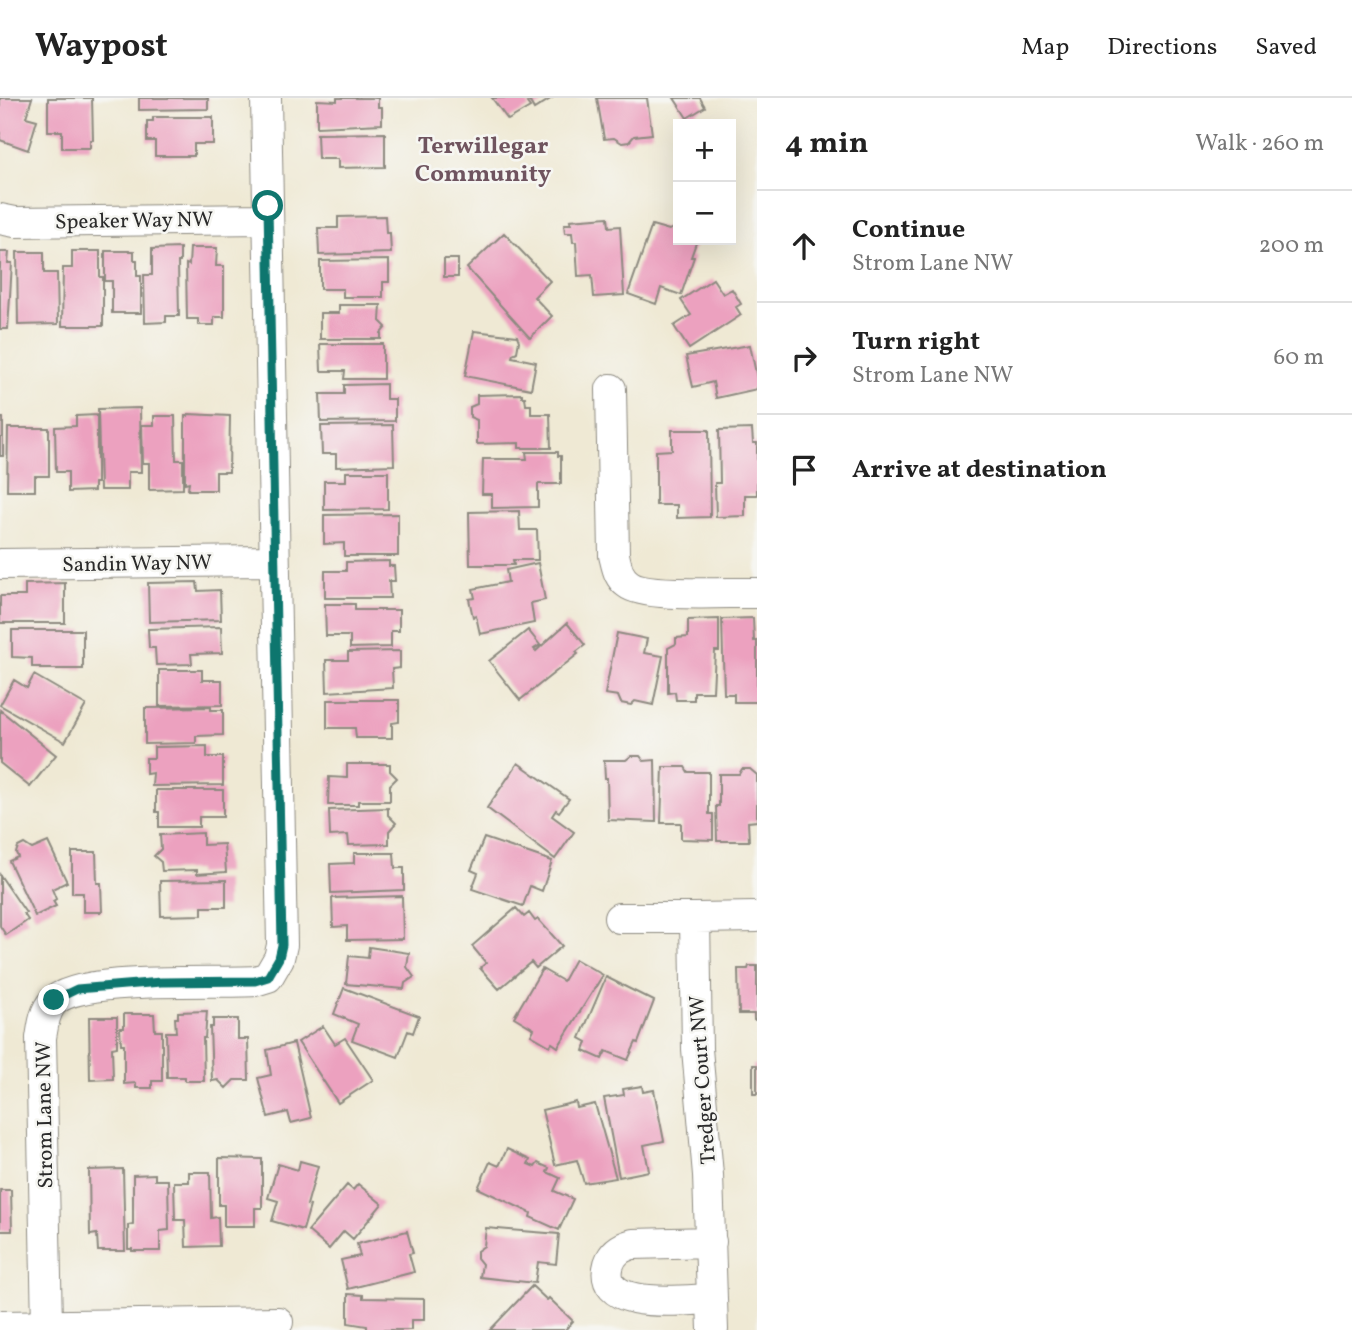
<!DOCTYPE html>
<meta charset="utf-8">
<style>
:root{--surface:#fff;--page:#f2f2f2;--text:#222;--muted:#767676;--line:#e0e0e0}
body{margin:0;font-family:Vollkorn,serif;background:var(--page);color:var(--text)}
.controls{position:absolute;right:21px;top:21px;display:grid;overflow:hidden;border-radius:0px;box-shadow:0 7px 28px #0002}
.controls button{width:63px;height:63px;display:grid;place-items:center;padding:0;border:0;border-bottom:2px solid var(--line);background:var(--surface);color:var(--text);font:35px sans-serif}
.stop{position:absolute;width:21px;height:21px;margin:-16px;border:5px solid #0f766e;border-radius:50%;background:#fff}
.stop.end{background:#0f766e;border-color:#fff;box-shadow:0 2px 7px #0008}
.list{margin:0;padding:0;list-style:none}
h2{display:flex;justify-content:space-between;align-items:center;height:91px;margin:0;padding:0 28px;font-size:30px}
h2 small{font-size:23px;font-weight:400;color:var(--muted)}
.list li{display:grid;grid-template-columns:46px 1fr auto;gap:21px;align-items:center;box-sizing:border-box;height:112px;padding:0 28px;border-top:2px solid var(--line)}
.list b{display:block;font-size:26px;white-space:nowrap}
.list p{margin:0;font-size:23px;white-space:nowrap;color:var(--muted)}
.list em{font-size:23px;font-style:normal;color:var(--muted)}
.icon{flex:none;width:38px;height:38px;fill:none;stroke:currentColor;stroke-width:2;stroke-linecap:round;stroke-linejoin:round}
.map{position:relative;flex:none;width:757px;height:1232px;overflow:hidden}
header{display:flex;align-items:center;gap:42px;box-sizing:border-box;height:98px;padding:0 35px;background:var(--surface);border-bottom:2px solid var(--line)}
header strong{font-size:33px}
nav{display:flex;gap:38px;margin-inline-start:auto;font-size:24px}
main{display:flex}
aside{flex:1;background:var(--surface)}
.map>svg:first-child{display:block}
.building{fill:#eca1bf}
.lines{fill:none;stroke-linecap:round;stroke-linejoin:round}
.minor-casing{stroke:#8d8a80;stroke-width:32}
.minor{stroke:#fff;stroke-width:30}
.route{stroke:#0f766e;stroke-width:9}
.labels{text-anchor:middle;stroke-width:5;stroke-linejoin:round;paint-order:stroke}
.street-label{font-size:21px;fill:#2b2b2b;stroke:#f6f6f2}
.quarter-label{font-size:24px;font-weight:bold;fill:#6f545f;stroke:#f6f6f2}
</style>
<header>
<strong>Waypost</strong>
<nav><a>Map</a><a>Directions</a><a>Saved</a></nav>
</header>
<main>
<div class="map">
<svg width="757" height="1232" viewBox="0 0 757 1232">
<rect width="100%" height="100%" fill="#f6f6f2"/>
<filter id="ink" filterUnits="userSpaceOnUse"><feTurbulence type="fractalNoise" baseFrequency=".0143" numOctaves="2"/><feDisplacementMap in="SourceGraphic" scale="14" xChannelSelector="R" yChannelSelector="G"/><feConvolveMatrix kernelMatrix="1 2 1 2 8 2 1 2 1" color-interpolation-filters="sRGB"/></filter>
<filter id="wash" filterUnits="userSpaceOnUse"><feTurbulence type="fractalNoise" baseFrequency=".00686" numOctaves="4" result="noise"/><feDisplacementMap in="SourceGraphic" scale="28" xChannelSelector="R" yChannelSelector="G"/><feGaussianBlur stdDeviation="1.57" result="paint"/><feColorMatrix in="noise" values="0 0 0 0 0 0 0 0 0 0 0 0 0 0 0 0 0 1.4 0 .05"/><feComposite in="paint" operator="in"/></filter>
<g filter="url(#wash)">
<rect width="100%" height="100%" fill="#efe9d4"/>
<g id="blocks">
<path class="building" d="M0,0H32L26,19L37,22L28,52L0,42Z
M48,0H92L93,42H90V50H62V33H48Z
M139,0H208V11L139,12Z
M337,0H378V9H382V26L317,29V2L337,3Z
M492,0H552L534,11L530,4L527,5L530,9L508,22Z
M597,0H647L652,36L634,38L629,44L622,45L614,40L604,41Z
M674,0H700L705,9L687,20Z
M153,19H213V46H194V58H155V43H147V23H153Z
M385,35V69L338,70V61H318L317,36Z
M385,118L386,135H390L391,155L319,157L318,130H338V119Z
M608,119L609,129L620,128L624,197L594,199L592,177L578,178L576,144H573L572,135H565L564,126H571L570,122Z
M652,127L669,132L676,129L678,130V142H697L691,159H694L681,197L661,190L656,206L628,196Z
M504,135L550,183L534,199L552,218L530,240L467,170Z
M180,150V164H178L179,218H166V224L145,225L144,177H152V151Z
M190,150H217L216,168H224V219H214V227H198V221H187L186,166L189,167Z
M72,153H100V179H103V228H62L63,170H72Z
M105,153H134V162H137V178H141V215H112V183H105Z
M0,154H9L8,165H12L8,231H0Z
M17,154H44V175H57L58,226L18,227Z
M444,161H458V179H444Z
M389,162V184H383V199H343V191H320V163Z
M713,181L723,196L732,191L741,206L736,209L741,217L689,251L674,228L691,217L681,202Z
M339,207H381L380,223L386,229L381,235V241H320V215H339Z
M474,233L517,238L519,243L517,254L513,256L512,259L536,264L531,291L465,278Z
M320,246H383V281H344L345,273H321Z
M750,247L757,280V291L716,300L713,284L693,289L686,258Z
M386,286V301H395V323L321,324L320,296H344V287Z
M522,296V299H525L526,307H531V316H550L551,350H519V345L477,346V322L470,319V309L477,306V297Z
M140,310L141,374H128V392H100L98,311Z
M188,316L230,318L229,374H216V392H188L189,384L185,385V318H188Z
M97,317V385H94V393L68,394V374H56L55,329L76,328V318Z
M154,318H175L176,362H183V391L149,392V365H143L142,327H154Z
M0,320H3V358H0Z
M393,327L394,367L336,369V356H322L321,328Z
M8,330H49V378H35V393H7Z
M752,331L753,345H757V397H745V418L716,419L715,385H720L719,332Z
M672,332H709L710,419L677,420V407H656V353L672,352Z
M526,354H558V358H561V386H538V409L492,410V396H482L483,361H527Z
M346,374H388V411L324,412V383H346Z
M519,413L520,432H537L538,462H513L514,467H470L469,414Z
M398,416V458H344V445L324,446V417Z
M389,463V468H394L395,483H389L390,500H325V473H346V464Z
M538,465L545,502L531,505L534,525L480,536L476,518L473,519L469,501L475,500L473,491L508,484L506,472Z
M197,484L198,493L220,492L221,522L149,524L148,485Z
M65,485V525H0V498H25V486Z
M325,506H355V512H399V533H391V549L350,550V538H326Z
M753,520L754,543H757V604H734V596H724L722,521Z
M719,521V553H715L713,594H694V602H676L675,594L668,595V550L676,546V540L688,539V522Z
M567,525L585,547L576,554L578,556L520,602L489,563L528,532L540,547L534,551L536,553Z
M221,529L222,555L191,556L192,566L156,567L155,550H149L148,531Z
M12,532H83V571H40V569H32V560L12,559Z
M617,535L647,541L644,555L663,558L653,607L635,603L631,607L621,605L618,598L605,596Z
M400,553V570L392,571L393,590L327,594L326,562H348V554Z
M159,572H202V582H222V607L159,608Z
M34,577L86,607L65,644L0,607L14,582L27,590Z
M327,602H399V624L392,625V640H356L355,630H327Z
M211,609V612H223V637L196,638V645L145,646V610Z
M0,612L56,657L30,689L0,665Z
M207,648V659H223V687L152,688L153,675L146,676V660H154V649Z
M631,658H640L644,663L655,662L656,724L608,722L607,680H605L604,662H626Z
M518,665L569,701L559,714L556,712L552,718L574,734L555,761L487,710Z
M347,666H390V673L397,680L390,687V703H358V707H328L329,679L347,680Z
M663,669H685L688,674H709V716H713V742L681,741V725H661Z
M742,671H750L757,677V723L748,724L749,743H717L716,708H719V676H739Z
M156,692H223V719H199V729H159V714H156Z
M388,710V717L396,725L389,733V746L349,747L348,737L330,738L329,712Z
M203,735V747L224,746L226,774L197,776V772L162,773L161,764L154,758L161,751L160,737Z
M484,740L552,763L542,793L530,788L523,808L472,791L478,775L471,772Z
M48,744L67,784L52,791L56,801L53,803L56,808L35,818L9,763L18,759L16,755L18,749L24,746L32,751Z
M72,754H96L97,785H101L102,814H83V795H72Z
M354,755H394L395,770H404V792L331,795L330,766L354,765Z
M0,777L26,815L24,816L28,822L6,837L0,828Z
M226,782V809H202V817L161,818L160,783Z
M402,798L403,841L347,842V828L333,829L332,800Z
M516,810L524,819L529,815L535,823L538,821L562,848L536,870L531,864L499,891L480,870L486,865L472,848Z
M369,849L409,855L407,869L414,879L405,885L404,891L346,886L349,858L368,860Z
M575,861L603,877L558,949L552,945L550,948L531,937L534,931L514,919L542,871L563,883Z
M749,868H757V922H754V916H739L738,871H748Z
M606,879L654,903L638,945L636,944L628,962L606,953L602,961L584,953L587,944L580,940Z
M344,890L419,918L413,935L408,933L398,959L352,942L358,926L334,916Z
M207,913L205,940H203L204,983H185V979H167L166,934H176L175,920H178V914Z
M124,916H154L155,933H162V983H152V990H136V985L124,986V946H121L120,930H124Z
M89,919H117V949L112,950L113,981L90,982Z
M213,921H238V941H248L249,982H234L226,990L218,982L212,983L210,929H213Z
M323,928L335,946L345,940L373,982L338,1005L298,944Z
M294,945L311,1020L291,1025L288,1014L268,1019L258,980L271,977L267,952Z
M753,967H757V996H753Z
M642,988L643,994L654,992L664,1043L644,1047L649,1073L619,1079L604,1000L624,997L623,991Z
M576,1004L577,1010L595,1006L616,1080L584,1085L577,1062L555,1067L542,1012Z
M507,1051L530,1062L528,1066L535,1069L538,1065L549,1070L547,1074L560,1080L554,1093L573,1101L559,1132L530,1119L531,1115L478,1090L490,1064L499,1068Z
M219,1060L262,1061V1110H255V1128H224V1107H219Z
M300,1063L318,1068L307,1107L310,1108L303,1132L272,1123L278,1103L268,1100L278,1066L298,1072Z
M123,1071L125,1153H98L97,1136L90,1137L89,1072Z
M189,1074H210L211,1120L218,1119L219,1148L186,1149L185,1122H175L174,1084H189Z
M155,1076V1082H168L169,1132L160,1133V1153H132V1151H128V1127L133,1126V1077Z
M358,1086L382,1106L353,1141L344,1133L329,1151L308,1133L347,1087L353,1092Z
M0,1092H11L12,1133H0Z
M486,1130L559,1136L556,1166L538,1164L535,1185L480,1179L482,1166L477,1160V1153L484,1148Z
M407,1133L413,1155L409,1156L414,1174L348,1191L341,1162L360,1158L357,1146Z
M532,1188L547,1202L549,1200L573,1223L565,1232H490Z
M348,1196L363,1197V1200L424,1201V1222H411V1232H367V1228L348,1225Z"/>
</g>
</g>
<g filter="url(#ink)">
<use href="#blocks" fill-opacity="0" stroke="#8d8a80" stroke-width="2"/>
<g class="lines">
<g class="minor-casing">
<path id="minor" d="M0,121L15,124L268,121
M611,291L614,457C617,469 618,479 628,486C645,500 731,494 757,495
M0,466L274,463
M619,820H695L697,951L708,1077L713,1232
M695,820L757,819
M711,1144L633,1146C621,1149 613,1154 609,1166C595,1215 686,1201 712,1201
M47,1227L41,940C43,928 44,914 53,904C78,877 215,886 255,883L268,879L279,860L282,847L266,0
M0,1228L278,1224"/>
</g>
<use href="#minor" class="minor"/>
</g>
</g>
<g class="lines" filter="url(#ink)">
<path class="route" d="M54,902L77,891L161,884L255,883L268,879L279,860L282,847L268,108"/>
</g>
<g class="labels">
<g class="street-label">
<text transform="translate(134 122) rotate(-1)" y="7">Speaker Way NW</text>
<text transform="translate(137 465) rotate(-1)" y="7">Sandin Way NW</text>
<text transform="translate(702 982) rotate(-94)" y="7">Tredger Court NW</text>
<text transform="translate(44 1017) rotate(-91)" y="7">Strom Lane NW</text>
</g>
<g class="quarter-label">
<text x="483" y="55">Terwillegar<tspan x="483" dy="28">Community</tspan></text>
</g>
</g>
</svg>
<div class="controls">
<button>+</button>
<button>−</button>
</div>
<div class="stop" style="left:268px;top:108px"></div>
<div class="stop end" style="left:54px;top:902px"></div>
</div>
<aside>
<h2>4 min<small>Walk · 260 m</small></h2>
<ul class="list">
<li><svg class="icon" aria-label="ahead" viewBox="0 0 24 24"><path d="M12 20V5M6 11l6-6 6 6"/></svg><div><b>Continue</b><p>Strom Lane NW</p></div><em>200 m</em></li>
<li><svg class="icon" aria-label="right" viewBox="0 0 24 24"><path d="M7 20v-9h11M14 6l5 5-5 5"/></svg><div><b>Turn right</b><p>Strom Lane NW</p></div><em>60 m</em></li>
<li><svg class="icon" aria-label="arrive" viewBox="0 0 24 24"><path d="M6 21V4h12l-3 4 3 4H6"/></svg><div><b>Arrive at destination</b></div></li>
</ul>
</aside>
</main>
